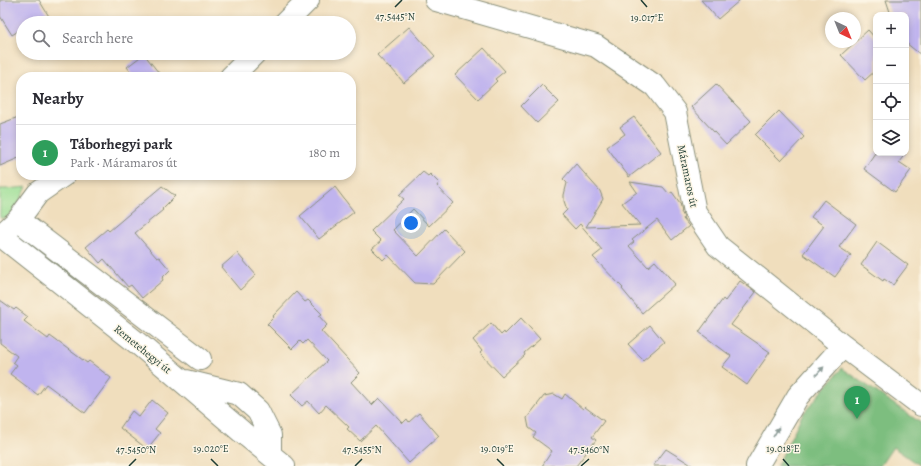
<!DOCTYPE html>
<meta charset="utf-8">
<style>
:root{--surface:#fff;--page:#f7f7f7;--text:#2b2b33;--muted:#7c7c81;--line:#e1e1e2;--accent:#111827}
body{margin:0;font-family:Alegreya,serif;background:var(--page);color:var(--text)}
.controls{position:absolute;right:12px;top:12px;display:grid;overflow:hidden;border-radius:8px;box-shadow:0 2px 6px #0003}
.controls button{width:36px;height:36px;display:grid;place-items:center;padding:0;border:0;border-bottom:1px solid var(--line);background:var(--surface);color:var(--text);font:20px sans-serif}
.compass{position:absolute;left:825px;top:12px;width:36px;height:36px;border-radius:50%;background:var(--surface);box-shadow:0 2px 6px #0003;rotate:137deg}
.you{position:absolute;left:411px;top:223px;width:14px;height:14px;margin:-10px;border:3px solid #fff;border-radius:50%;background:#1a73e8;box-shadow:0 0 0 6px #1a73e833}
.badge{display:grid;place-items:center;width:26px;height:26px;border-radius:50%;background:var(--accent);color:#fff;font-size:13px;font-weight:700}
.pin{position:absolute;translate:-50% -33px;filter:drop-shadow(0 1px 2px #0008)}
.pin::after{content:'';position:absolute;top:21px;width:14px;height:12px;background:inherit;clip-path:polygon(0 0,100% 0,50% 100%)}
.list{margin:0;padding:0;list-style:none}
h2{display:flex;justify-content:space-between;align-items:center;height:52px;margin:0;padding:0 16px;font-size:17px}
h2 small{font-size:13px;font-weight:400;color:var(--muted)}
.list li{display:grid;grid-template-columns:26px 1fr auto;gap:12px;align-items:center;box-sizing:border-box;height:56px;padding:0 16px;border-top:1px solid var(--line)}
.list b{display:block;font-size:15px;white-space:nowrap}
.list p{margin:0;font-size:13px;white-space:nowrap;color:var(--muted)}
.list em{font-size:13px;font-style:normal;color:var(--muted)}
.icon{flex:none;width:22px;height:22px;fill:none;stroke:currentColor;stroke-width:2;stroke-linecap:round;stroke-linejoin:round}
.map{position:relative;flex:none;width:921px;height:466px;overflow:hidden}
.search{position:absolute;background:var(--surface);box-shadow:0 2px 6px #0003;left:16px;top:16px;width:340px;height:44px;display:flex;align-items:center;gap:10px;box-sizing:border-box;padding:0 14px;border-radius:22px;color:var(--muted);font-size:15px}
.panel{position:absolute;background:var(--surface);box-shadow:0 2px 6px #0003;left:16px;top:72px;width:340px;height:108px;border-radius:16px}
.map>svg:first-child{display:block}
.green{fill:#9cdf96;stroke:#5e8e65}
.forest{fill:#7dbe7f;stroke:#4e7e5a}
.building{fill:#c0b4ee}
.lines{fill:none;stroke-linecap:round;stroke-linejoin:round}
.minor-casing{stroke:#888e78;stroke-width:24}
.minor{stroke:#fff;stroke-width:22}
.oneway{fill:#8f9e9a}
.ticks{fill:none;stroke:#1f3d34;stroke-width:1.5}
.labels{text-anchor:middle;stroke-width:3;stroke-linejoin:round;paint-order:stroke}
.street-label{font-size:11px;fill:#1f3d34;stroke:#fcf5e5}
.ticks-label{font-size:10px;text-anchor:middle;fill:#1f3d34;stroke:#fcf5e5;stroke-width:3;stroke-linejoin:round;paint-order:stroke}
</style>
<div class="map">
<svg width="921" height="466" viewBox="0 0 921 466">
<rect width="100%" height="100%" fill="#fcf5e5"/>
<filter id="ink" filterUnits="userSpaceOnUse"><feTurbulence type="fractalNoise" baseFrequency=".025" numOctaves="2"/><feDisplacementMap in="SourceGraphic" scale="8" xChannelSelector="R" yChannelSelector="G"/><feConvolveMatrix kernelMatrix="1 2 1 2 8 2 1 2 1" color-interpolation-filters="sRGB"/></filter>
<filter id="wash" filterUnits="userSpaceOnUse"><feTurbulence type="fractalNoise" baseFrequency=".012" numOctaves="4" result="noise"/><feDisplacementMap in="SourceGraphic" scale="16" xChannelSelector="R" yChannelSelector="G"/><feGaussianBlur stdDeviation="0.9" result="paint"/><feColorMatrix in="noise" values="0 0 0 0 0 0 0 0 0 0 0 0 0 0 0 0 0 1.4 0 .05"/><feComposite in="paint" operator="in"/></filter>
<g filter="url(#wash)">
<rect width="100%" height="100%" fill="#f0debd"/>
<path class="green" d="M27,187L15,210L6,218H0V189H6Z"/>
<path class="forest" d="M842,368L921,423V466H920L893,447L880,466H777L802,415Z"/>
<g id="blocks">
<path class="building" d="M0,0H39L53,23H23V28L12,35L0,16Z
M701,0H740L718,19Z
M886,0H921V55L906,43V15H891Z
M409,27L435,56L404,83L391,68L390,69L377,55Z
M868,30L876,39V70L865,80L841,55Z
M484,48L505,71L495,79L497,81L478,99L455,75Z
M144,54L162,77H135L127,67Z
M716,84L751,121L726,145L691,107Z
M542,85L559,102L537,123L521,106Z
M779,111L804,137L781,161L755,135Z
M21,116V157L0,166V124Z
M634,117L661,152L629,177L607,147L625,134L620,127Z
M875,153H906L899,162L911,170L895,192L864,169Z
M576,164L600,191L603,199L586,227L640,225L622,203L637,192L630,182L663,187L669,194L672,192L680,203L682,211L681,212L684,217L683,219L689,226L672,240L657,220L632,240L634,242L629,246L648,267L655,261L675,284L642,313L622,289L623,288L593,257L602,250L580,224L575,229L562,215L567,210L564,201V195L567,183L563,179Z
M423,172L428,176L430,174L439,183L437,186L453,203L429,226L413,209L393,230L418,256L444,229L465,251L433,284L415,283L388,255L383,260L372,249L381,241L371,231L404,199L399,195Z
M162,186L175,196L162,209L163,210L135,233L157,258L159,257L170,270L162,278L163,280L142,298L131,285L128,287L104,259L100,263L86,247L107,229L109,231Z
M335,187L354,212L319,239L300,216Z
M824,200L856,224L839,247L851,255L835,277L803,254L824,226L811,217Z
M877,242L908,265L893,285L884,279L883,281L861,265Z
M237,253L256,275L240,290L221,267Z
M740,281L756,292L731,325L770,352L747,385L722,367L731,356L699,332L723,299L725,301Z
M296,292L305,302L308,300L322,314L319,316L327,325L321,331L360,373L351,382L372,405L379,398L403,423L407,419L409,422L419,413L439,436L409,463L376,426L360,441L347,429L349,427L326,405L319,413L308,401L302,406L291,395L327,361L307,340L303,344L300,341L292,349L267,324L274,317L273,316Z
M0,300L14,310L16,308L28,317L24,321L48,339L50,336L87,363L89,361L111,378L85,413L46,384L38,395L10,374L17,365L13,362L17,356L0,343Z
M521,318L540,339L524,353L525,355L502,376L480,353L482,351L473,340L491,323L501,335L504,332L505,334Z
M650,325L664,342L643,360L628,344Z
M554,394L562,399L565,394L583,409L585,407L604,421L592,437L596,440L576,466H542L552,451L533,437L536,433L529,428L527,418L544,396Z
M152,400L168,413L155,429L160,433L147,449L120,428L132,411L139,417Z
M666,449L693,466H653Z"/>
</g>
</g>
<g filter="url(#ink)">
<use href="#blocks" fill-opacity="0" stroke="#888e78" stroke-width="1"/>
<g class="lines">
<g class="minor-casing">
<path id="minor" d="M436,0L596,46L655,86L675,112L695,212L718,246L843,346L921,405
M285,23L308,0
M231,77L255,53
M18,220L200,359
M7,230L18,220L38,193L64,175
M0,235L141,346L242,432L284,466
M186,381L239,394L258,411L270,435V454
M757,466L798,396L843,346"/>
</g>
<use href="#minor" class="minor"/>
</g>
<defs><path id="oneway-solid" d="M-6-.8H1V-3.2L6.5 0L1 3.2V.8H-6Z"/></defs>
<g class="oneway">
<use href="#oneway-solid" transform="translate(820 371) rotate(-47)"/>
<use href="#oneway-solid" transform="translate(776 432) rotate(-60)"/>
</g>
</g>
<path class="ticks" d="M641,0L647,7M395,7L402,0M211,459L218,466M497,459L504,466M783,459L789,466M129,466L136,459M355,466L362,459M581,466L589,459"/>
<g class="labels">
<g class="street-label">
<text transform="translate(688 176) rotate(78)" y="4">Máramaros út</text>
<text transform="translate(143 349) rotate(39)" y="4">Remetehegyi út</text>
</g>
</g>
<g class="ticks-label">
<text x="395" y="20">47.5445°N</text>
<text x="647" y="21">19.017°E</text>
<text x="211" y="452">19.020°E</text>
<text x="497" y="452">19.019°E</text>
<text x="783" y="452">19.018°E</text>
<text x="136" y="453">47.5450°N</text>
<text x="362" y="453">47.5455°N</text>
<text x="589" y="453">47.5460°N</text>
</g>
</svg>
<div class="controls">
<button>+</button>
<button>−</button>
<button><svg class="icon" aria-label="locate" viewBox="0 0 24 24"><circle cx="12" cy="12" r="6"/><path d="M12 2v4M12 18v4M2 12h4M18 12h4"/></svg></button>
<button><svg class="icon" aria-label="layers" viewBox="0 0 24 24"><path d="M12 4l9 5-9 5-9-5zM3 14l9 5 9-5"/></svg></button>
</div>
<svg class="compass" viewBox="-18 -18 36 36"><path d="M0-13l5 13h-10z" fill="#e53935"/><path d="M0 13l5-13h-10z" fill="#7c7c81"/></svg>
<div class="you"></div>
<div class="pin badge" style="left:857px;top:419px;background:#2e9e5b">1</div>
<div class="search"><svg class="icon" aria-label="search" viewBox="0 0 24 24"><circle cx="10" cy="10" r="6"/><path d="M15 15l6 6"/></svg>Search here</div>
<section class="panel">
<h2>Nearby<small></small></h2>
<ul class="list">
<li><span class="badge" style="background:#2e9e5b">1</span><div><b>Táborhegyi park</b><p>Park · Máramaros út</p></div><em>180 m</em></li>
</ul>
</section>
</div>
